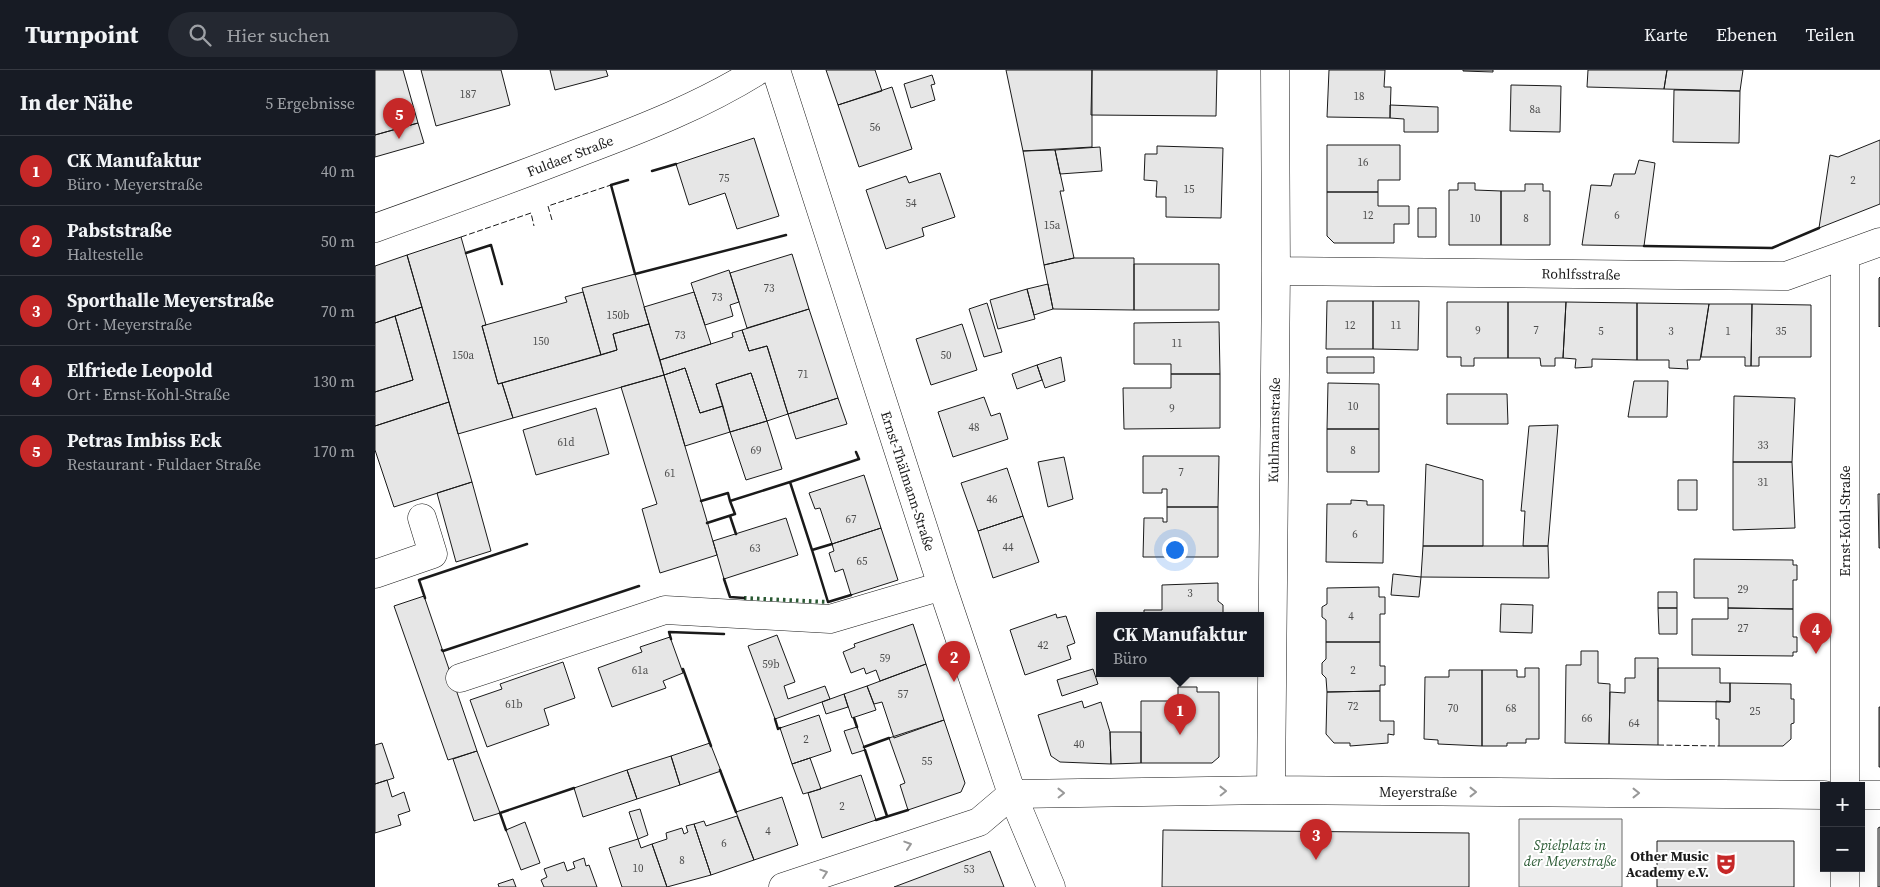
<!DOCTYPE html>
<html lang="de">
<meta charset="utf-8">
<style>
:root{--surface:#171b24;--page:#242831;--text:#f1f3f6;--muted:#9ea1a6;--line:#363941;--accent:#c62828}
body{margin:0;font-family:"Source Serif 4",serif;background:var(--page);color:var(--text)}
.controls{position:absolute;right:15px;bottom:15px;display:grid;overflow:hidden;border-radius:0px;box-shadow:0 5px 20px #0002}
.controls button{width:45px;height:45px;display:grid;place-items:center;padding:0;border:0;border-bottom:1px solid var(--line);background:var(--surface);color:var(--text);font:25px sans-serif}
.you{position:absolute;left:799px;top:479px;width:18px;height:18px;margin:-12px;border:4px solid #fff;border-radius:50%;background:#1a73e8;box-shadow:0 0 0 8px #1a73e833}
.badge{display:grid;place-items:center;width:32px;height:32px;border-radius:50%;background:var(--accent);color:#fff;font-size:16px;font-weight:700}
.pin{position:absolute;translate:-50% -41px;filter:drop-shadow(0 1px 2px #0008)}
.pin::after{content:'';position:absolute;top:26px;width:18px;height:15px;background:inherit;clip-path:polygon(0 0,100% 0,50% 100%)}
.popup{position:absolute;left:721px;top:542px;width:168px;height:65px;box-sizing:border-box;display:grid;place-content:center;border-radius:0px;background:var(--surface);filter:drop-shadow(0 1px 4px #0005);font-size:16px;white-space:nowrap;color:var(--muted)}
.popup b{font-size:19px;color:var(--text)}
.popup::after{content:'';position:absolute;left:50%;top:100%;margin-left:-10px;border:10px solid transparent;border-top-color:var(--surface)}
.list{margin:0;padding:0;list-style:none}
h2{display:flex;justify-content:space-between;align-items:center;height:65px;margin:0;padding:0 20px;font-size:21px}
h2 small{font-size:16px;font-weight:400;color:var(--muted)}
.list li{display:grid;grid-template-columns:32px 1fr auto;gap:15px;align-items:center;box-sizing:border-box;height:70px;padding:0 20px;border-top:1px solid var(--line)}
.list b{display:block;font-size:19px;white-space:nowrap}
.list p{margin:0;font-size:16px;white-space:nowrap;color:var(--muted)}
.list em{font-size:16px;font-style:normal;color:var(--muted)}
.icon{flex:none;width:28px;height:28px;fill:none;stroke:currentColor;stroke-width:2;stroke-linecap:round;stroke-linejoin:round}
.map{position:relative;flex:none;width:1505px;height:817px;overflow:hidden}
header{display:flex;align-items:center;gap:30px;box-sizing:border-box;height:70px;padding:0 25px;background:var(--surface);border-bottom:1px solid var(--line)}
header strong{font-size:24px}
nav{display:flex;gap:28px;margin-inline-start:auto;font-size:18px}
.search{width:350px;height:45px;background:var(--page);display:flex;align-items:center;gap:12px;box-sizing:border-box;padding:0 18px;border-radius:28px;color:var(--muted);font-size:19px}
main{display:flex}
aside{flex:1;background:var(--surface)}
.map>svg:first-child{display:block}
.green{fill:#ededed;stroke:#6a6a6a}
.building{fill:#e6e6e6;stroke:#1a1a1a}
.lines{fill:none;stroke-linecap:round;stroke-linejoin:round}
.minor-casing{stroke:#1a1a1a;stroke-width:29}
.minor{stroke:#fff;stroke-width:28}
.hedge{stroke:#2b5a34;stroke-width:4;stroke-dasharray:2.5 4;stroke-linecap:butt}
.fence{stroke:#1a1a1a;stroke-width:1;stroke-dasharray:6 2.5;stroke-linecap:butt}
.wall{stroke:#1a1a1a;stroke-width:2.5}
.oneway{stroke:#989898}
.labels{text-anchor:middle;stroke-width:4;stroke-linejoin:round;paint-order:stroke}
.number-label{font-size:11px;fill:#4d4d4d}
.street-label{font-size:14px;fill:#1a1a1a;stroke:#fff}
.park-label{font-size:14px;font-style:italic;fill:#2b5a34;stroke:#fff}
.poi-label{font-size:14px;font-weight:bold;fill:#1a1a1a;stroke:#fff;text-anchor:end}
</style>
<header>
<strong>Turnpoint</strong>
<div class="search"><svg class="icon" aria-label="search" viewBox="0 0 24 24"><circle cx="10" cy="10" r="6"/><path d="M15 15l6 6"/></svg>Hier suchen</div>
<nav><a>Karte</a><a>Ebenen</a><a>Teilen</a></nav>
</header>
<main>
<aside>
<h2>In der Nähe<small>5 Ergebnisse</small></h2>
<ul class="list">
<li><span class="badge">1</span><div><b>CK Manufaktur</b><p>Büro · Meyerstraße</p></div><em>40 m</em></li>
<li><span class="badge">2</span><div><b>Pabststraße</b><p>Haltestelle</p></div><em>50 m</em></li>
<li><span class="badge">3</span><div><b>Sporthalle Meyerstraße</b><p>Ort · Meyerstraße</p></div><em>70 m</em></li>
<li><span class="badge">4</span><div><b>Elfriede Leopold</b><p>Ort · Ernst-Kohl-Straße</p></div><em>130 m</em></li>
<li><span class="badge">5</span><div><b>Petras Imbiss Eck</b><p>Restaurant · Fuldaer Straße</p></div><em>170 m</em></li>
</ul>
</aside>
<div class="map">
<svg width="1505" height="817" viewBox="0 0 1505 817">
<rect width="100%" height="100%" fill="#fff"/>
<path class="green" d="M1144,749H1247V817H1144Z"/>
<path class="building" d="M0,0H28L43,53L0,65Z
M46,0H126L135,35L61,56Z
M175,0H231L233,6L180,20Z
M451,0H500L507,21L463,35Z
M631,0H717V77L648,81Z
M717,0H842L841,46L716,45Z
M954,0H1010L1009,17H1016L1015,48L952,47Z
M1088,0H1118V2L1088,1Z
M1213,0H1292L1289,19L1212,17Z
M1292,0H1368L1365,21L1289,19Z
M557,5L560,14L556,15L560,30L536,38L529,14Z
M1136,15L1186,16L1185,62L1135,61Z
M517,17L537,79L484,97L463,35Z
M1299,20L1365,21L1364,73L1298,72Z
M1015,35L1063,37V62H1029V49L1015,48Z
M43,53L49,73L0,87V65Z
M379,68L404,146L362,159L350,123L314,135L301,94Z
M1505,70V134L1444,158L1455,85L1463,87Z
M952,75H1025V110H1003V122H952Z
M782,76L848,78L846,148L791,147V127H781L782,111L769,110L770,84H782Z
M725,77L727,101L685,104L680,80Z
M680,80L689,121H685L699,188L669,195L648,81Z
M1264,90L1280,93L1269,176L1207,175L1216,115L1236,116L1239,104H1260Z
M565,103L580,147L547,158L549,166L511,179L491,120L531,106L534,113Z
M1083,113H1100V120L1126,121V175H1074V120H1083Z
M1150,114H1168V121H1175V175H1126V121H1150Z
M952,122H1003V136H1034V154H1019V173H959L952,166Z
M1043,138H1061V167H1043Z
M86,167L111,255L107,256L123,314L127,313L138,348L83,364L32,185Z
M417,184L434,239L372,258L355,203Z
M32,185L47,237L0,253V196Z
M699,188H759V240L678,239L669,195Z
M759,194H844V240H759Z
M354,200L364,232L355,235L358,246L330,255L316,213Z
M260,204L274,254L238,264L242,280L226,285L207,218Z
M1505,207V256L1504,257V208Z
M673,214L678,239L659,245L652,219Z
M652,219L660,249L623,259L615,230Z
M208,222L226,285L123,314L107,256L192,232L190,227Z
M319,222L336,274L285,290L269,237Z
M952,231H998V279H951Z
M998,231H1044L1043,280L998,279Z
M1072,232H1133V288H1099V296H1086V287H1072Z
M1133,232H1191L1188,288H1180V296H1166L1165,288H1133Z
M1191,232L1262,233V290L1217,289V297L1200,298L1201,289L1188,288Z
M612,233L627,282L609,287L594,239Z
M1262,233L1334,234L1325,290H1312L1313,299L1294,298V290H1262Z
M1334,234H1377L1376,296H1370V287H1326Z
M1377,234L1436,235V287H1384V296H1376Z
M47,237L74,332L0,356V322L38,310L20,246Z
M434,239L463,328L413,344L392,276L374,281L367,260Z
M20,246L38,310L0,322V253Z
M844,252L845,304H796V294H759V253Z
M274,254L289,305L138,348L127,313L242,280L238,264Z
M587,254L602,300L556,315L541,269Z
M367,260L374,281L392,276L413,344L392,351L376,303L341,314L348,336L325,343L310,298L289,305L285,290L358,267L357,263Z
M686,287L690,311L670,318L662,295Z
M952,287H999V303H952Z
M662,295L667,310L642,319L637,304Z
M310,298L325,343L348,336L355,362L310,376L289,305Z
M376,303L392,351L355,362L341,314Z
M796,304H845V358L749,359L748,318H796Z
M289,305L342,485L285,503L267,439L282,434L246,317Z
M1259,311H1293L1292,347H1253Z
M953,313L1004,314V359H952Z
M1072,324H1132L1133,354H1072Z
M1359,326L1420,328L1417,392H1358Z
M609,327L616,346L625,343L633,369L578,387L563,342Z
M463,328L472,354L421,369L413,344Z
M74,332L97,412L19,437L0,380V356Z
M221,338L234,384L161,405L148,360Z
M392,351L407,399L371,410L355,362Z
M1183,355L1173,476H1148L1150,441H1146L1154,356Z
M952,359H1004V402H952Z
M768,386H844L843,437H792V419H787V423H768Z
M689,387L698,429L673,437L663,392Z
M1358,392H1417L1420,458L1358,460Z
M1051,394L1108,410V476H1048Z
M632,398L648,446L603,461L586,413Z
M489,405L506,458L457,474L445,438L440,439L434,423Z
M1303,410H1322V440H1303Z
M97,412L116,481L81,492L62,423Z
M1503,424H1505V478H1504Z
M976,430L992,431V435H1009L1008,493L951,492L952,434H976Z
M792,437H843V487H768L769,448H788V452H792Z
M648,446L664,492L618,508L603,461Z
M411,448L423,485L349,509L338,471Z
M506,458L523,510L476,525L468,499L460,502L454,483L459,481L457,474Z
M1048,476H1173L1174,508L1046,507Z
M1319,489L1418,490V495H1422V510H1418V539L1353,538V528H1319Z
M1018,504L1046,507L1044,527L1016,525Z
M843,513V531L848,535V546H769V540H787V515Z
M1004,517V527H1010V544H1005V572H951V550L947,547V537L952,534V518Z
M1283,522H1302V538H1283Z
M49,526L102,681L73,690L19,536Z
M1126,534L1158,535L1157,563L1125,562Z
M1283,538H1302V564H1284Z
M1353,538L1418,539V567H1422V582H1418V586L1317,585V549H1353Z
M681,544L682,548L691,546L700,573L692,576L696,589L650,605L635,560Z
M538,554L551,594L505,611L501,600L491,604L489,598L476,603L468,582L480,577L479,574Z
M402,565L420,612L409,616L413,629L450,616L455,629L400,649L373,576Z
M295,567L308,603L288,611L291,618L237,637L223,598L267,582L265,577Z
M951,572H1005V596H1010V615H1005V621L952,622L951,608L947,604V593L951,589Z
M1206,581H1223V613L1235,614L1234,674L1190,673L1191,595H1206Z
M1260,588H1283V675L1234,674L1235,622L1250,623V608H1260Z
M188,592L200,628L169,639L174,655L112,677L95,630L127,619L125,614Z
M551,594L569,650L519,668L507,632L499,634L492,616Z
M1150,598H1164V669H1151V673H1132V676H1107V600H1142V607H1150Z
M1283,598H1345V613H1355V632L1283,631Z
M718,599L723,614L687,626L682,610Z
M1074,600H1107V676L1063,674V670L1049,669L1050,607H1074Z
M1355,613L1416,614V629H1419V653L1416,654V669L1408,676H1344V649H1341V631L1355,632Z
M492,616L501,640L477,648L469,624Z
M803,617H822V622H844V687L837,693H766V631H803Z
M1005,621V651H1019V665L1013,664V673L975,676V673H959L951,664L952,622Z
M469,624L473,637L451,644L447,632Z
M707,631L709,638L726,632L735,662L736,694L685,692L676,686L663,645Z
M1504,637H1505V697H1504Z
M444,645L456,681L417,694L405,658Z
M569,650L590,713L586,722L533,740L525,715L530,713L514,668Z
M482,657L490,680L477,684L469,661Z
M735,662H766V693L736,694Z
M7,673L19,708L0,714V675Z
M335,673L346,701L305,715L296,686Z
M102,681L125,743L99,751L78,689Z
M296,686L305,715L262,729L252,700Z
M435,688L446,719L428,724L417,694Z
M252,700L262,729L208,747L199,718Z
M486,705L501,750L447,768L433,723Z
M12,710L17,727L29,722L35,741L23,745L26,755L0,763V714Z
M407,727L423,775L379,790L361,742Z
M265,739L273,765L263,769L254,742Z
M362,746L379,790L336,805L319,754L329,751L331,756Z
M150,752L165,793L146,800L131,760Z
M319,754L336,805L292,817L277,774L292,769L291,763L307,758L309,764L313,762L311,756Z
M1505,757V817H1503V758Z
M788,760L1094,763V817H787Z
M263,769L266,778L277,774L292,817H247L234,778Z
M1282,771H1419V817H1282Z
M615,781L629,817H519Z
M209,788L211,796L214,795L222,817H169L166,810L172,807L169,799L189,792L192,801L200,798L198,792Z
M138,809L141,817H124L123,814Z"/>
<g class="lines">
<g class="minor-casing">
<path id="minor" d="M401,0L567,516L637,724L676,817
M0,158C70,133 139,108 208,81C269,58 328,35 384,0
M901,201L1411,206L1505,172
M0,504L58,484L47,448
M85,608L290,540L455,549L567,516
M1470,716V186
M896,720L901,201L900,0
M1486,725H1505
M408,817L604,752L637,724L896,720L1449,725
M1470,817V798"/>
</g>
<use href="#minor" class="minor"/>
<path class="hedge" d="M369,528L453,532"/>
<path class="fence" d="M177,150L173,136L236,115
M86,167L156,143L159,156
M1283,675L1344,676"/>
<path class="wall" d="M277,101L301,94
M253,110L236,115L260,204L411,165
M1269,176L1397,178L1444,158
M91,183L116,175L127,214
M326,431L353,423L355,431L415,412
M355,446L361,464
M332,453L360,444L355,431
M457,474L437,480L453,532L476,525
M437,480L415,412L484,389L481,382
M349,509L355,527L369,528
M50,528L44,510L152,474
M296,569L294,562L349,564
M67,580L68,581L264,516
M308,599L336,676
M479,648L482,657
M400,649L403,659L405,658
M489,677L514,668
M490,680L512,746
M345,700L361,742
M501,750L533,740
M131,760L125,743L199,718"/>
</g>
<defs><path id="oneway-chevron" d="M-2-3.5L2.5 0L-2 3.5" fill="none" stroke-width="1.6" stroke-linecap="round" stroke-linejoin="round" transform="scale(1.25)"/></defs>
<g class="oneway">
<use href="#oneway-chevron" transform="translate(848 721) rotate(-1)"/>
<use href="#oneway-chevron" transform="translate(1098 722)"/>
<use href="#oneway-chevron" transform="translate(686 723) rotate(-1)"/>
<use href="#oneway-chevron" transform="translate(1261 723)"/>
<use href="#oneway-chevron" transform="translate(533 775) rotate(-18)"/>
<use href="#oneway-chevron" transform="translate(449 803) rotate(-19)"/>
</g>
<defs>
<g id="theatre-bare" transform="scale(1.725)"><path d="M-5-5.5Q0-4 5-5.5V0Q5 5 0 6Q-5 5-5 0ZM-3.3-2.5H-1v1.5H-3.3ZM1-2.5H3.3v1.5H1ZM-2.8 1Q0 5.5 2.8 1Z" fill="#c62828" stroke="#fff" stroke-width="2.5" paint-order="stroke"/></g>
</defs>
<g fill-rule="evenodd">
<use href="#theatre-bare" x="1351" y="794"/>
</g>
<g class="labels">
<g class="number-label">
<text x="93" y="28">187</text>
<text x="984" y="30">18</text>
<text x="1160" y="43">8a</text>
<text x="500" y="61">56</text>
<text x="988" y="96">16</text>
<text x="349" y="112">75</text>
<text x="1478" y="114">2</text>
<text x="814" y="123">15</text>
<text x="536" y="137">54</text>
<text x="993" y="149">12</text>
<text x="1242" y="149">6</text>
<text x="1100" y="152">10</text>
<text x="1151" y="152">8</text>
<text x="677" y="159">15a</text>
<text x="394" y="222">73</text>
<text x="342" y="231">73</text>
<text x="243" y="249">150b</text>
<text x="975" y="259">12</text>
<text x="1021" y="259">11</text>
<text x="1103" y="264">9</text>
<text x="1161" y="264">7</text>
<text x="1226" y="265">5</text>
<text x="1296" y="265">3</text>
<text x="1353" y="265">1</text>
<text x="1406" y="265">35</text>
<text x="305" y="269">73</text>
<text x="166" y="275">150</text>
<text x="802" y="277">11</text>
<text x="88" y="289">150a</text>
<text x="571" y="289">50</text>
<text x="428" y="308">71</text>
<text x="978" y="340">10</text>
<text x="797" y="342">9</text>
<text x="599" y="361">48</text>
<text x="191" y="376">61d</text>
<text x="1388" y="379">33</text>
<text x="381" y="384">69</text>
<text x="978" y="384">8</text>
<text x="806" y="406">7</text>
<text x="295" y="407">61</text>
<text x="1388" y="416">31</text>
<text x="617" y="433">46</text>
<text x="476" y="453">67</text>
<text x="980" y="468">6</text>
<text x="633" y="481">44</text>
<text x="380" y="482">63</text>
<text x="487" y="495">65</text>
<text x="1368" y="523">29</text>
<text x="815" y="527">3</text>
<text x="976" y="550">4</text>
<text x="1368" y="562">27</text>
<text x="668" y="579">42</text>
<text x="510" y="592">59</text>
<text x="396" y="598">59b</text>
<text x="265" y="604">61a</text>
<text x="978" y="604">2</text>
<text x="528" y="628">57</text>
<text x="139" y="638">61b</text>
<text x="978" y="640">72</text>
<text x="1078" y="642">70</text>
<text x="1136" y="642">68</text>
<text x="1380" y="645">25</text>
<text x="1212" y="652">66</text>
<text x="1259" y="657">64</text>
<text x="431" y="673">2</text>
<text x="704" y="678">40</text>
<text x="552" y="695">55</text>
<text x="467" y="740">2</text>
<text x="393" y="765">4</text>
<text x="349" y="777">6</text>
<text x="307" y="794">8</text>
<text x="263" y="802">10</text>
<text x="594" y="803">53</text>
</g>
<g class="street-label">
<text transform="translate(195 86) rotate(-21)" y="5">Fuldaer Straße</text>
<text transform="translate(1206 204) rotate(1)" y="5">Rohlfsstraße</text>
<text transform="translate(899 360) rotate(-89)" y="5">Kuhlmannstraße</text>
<text transform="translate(533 411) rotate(72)" y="5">Ernst-Thälmann-Straße</text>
<text transform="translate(1470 451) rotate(-90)" y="5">Ernst-Kohl-Straße</text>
<text x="1043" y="727">Meyerstraße</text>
</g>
<g class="park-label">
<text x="1195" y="780">Spielplatz in<tspan x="1195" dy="16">der Meyerstraße</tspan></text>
</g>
<g class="poi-label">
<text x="1334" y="791">Other Music<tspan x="1334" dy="16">Academy e.V.</tspan></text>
</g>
</g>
</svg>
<div class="controls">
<button>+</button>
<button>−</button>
</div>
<div class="you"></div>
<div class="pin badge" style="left:805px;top:665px">1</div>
<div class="popup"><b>CK Manufaktur</b>Büro</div>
<div class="pin badge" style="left:579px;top:612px">2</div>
<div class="pin badge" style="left:941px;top:790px">3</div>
<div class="pin badge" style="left:1441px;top:584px">4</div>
<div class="pin badge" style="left:24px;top:69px">5</div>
</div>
</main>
